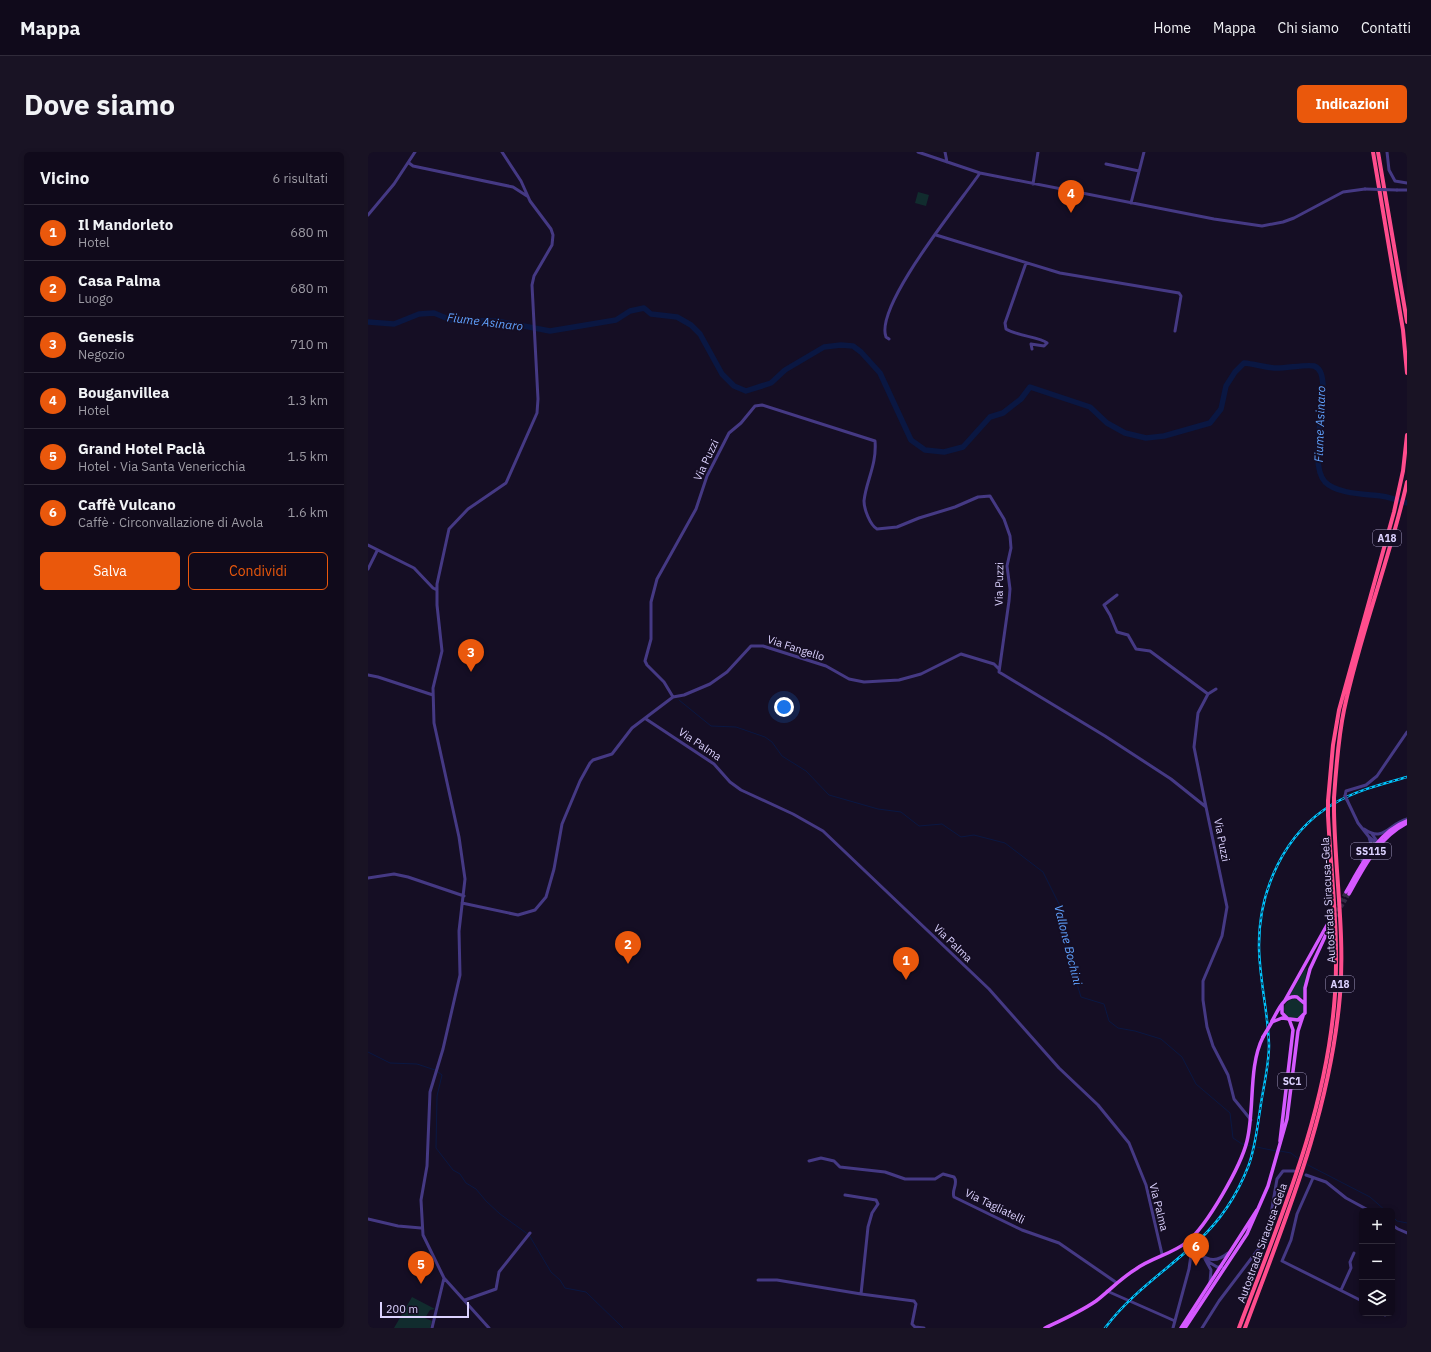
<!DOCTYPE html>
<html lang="it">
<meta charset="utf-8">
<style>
:root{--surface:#100a1b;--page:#191324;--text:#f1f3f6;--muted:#9c9aa3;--line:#302b3a;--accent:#ea580c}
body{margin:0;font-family:"IBM Plex Sans",sans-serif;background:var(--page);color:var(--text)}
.controls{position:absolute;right:12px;bottom:12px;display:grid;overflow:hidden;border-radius:6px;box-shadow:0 2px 6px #0003}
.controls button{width:36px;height:36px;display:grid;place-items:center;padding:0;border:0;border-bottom:1px solid var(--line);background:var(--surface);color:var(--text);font:20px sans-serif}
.scale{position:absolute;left:12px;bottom:10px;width:89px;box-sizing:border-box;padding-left:4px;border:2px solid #dcd2ff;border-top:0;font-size:11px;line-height:14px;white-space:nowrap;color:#dcd2ff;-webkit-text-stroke:3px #150e24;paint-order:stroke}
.you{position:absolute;left:416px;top:555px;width:14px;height:14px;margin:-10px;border:3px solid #fff;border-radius:50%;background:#1a73e8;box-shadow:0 0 0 6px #1a73e833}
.badge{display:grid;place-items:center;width:26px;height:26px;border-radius:50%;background:var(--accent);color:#fff;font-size:13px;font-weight:700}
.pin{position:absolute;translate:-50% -33px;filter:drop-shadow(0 1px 2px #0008)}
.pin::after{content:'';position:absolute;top:21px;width:14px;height:12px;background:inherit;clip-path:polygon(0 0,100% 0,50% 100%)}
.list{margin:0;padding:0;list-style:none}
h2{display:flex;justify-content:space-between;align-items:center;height:52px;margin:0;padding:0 16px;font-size:17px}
h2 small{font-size:13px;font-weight:400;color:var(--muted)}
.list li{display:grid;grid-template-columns:26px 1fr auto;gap:12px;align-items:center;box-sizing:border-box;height:56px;padding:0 16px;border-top:1px solid var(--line)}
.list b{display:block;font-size:15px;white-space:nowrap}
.list p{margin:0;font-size:13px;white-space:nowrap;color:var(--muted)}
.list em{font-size:13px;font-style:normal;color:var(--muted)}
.actions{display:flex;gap:8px;padding:12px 16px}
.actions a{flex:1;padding:9px 0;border:1px solid var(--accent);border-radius:6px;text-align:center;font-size:14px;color:var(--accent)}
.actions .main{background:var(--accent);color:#fff}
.icon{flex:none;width:22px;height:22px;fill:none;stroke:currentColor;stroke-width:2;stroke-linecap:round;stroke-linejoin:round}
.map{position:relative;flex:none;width:1039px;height:1176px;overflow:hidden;border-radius:6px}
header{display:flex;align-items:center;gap:24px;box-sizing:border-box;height:56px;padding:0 20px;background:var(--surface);border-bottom:1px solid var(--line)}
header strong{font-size:19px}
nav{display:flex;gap:22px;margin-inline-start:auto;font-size:14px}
.intro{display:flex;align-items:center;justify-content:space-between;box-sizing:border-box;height:96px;padding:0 24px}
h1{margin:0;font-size:28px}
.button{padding:10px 18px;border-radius:6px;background:var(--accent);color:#fff;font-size:14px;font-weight:700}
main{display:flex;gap:24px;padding:0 24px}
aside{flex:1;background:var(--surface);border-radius:6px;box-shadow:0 2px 6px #0003}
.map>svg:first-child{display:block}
.green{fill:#112c2e}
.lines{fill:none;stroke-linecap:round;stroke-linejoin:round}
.stream{stroke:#0a1742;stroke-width:1}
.river{stroke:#0a1742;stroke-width:5.5}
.major-tunnel{stroke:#332b45;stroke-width:3.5;stroke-dasharray:3.5 2;stroke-linecap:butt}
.minor{stroke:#453984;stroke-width:3}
.major{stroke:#d559ff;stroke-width:3.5}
.highway{stroke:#ff4d8d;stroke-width:4}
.rail-casing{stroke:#00c5fd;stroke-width:2.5}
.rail{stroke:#150e24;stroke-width:1;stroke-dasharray:3;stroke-linecap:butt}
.minor-bridge{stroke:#453984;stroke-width:3}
.major-bridge{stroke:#d559ff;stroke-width:3.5}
.highway-bridge{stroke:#ff4d8d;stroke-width:4}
.labels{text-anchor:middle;stroke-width:3.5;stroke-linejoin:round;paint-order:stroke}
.shield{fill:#150e24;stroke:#a097bd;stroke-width:1}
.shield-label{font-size:10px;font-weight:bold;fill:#dcd2ff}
.street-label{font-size:11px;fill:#dcd2ff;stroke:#150e24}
.water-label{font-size:12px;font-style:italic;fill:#60a2ff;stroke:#150e24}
</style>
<header>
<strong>Mappa</strong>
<nav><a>Home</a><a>Mappa</a><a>Chi siamo</a><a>Contatti</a></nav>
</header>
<div class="intro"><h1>Dove siamo</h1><a class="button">Indicazioni</a></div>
<main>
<aside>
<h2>Vicino<small>6 risultati</small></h2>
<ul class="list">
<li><span class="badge">1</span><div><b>Il Mandorleto</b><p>Hotel</p></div><em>680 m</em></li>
<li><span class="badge">2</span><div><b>Casa Palma</b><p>Luogo</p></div><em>680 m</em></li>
<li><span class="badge">3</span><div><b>Genesis</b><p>Negozio</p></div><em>710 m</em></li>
<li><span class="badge">4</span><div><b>Bouganvillea</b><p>Hotel</p></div><em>1.3 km</em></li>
<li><span class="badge">5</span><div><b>Grand Hotel Paclà</b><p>Hotel · Via Santa Venericchia</p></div><em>1.5 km</em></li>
<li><span class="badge">6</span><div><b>Caffè Vulcano</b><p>Caffè · Circonvallazione di Avola</p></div><em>1.6 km</em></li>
</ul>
<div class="actions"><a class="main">Salva</a><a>Condividi</a></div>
</aside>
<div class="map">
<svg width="1039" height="1176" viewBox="0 0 1039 1176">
<rect width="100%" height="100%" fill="#150e24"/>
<path class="green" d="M550,40L561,43L558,54L547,51Z
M939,816L935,846L922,843L937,817Z
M916 857a10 10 0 1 1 20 0a10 10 0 1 1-20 0Z
M44,1145L67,1157L62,1158L57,1166L64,1169L62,1176H26Z"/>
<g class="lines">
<path class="stream" d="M311,548L343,574L368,575L397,585L404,590L414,604L438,619L461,643L510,657L533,660L551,674L574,672L593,685L606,683L637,691L675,720L691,752L701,806L713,845L736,852L741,869L750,876L767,879L793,887L814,905L828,932L862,961L865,986L874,992L908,999
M0,900L22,911L49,912L67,918
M70,920L74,923L69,944L68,996L85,1018L92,1022L98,1031L108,1037L118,1049L132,1062L161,1083L183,1120L192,1128L197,1136L218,1140L255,1176
M912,999L923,1001L932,1008
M938,1012L1002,1045L1018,1059
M1024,1064L1029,1069L1039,1071"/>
<path class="river" d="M0,170L26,172L51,162L66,161L83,168L129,169L182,179L248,168L262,159L276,156L283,162L309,165L323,173L332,182L354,222L366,234L378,239L403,231L417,218L456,195L473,193L485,194L493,200L512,221L543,288L557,298L576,300L595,295L622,265L635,261L653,247L662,235L722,255L739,271L757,281L778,286L796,284L842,271L853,257L858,234L867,220L876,211C886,212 896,215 906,216C916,217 938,212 946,214C970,221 936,307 957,330C969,342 997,342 1013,344C1021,345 1030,348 1039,351"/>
<path class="major-tunnel" d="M959,773L978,740
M962,774L981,742"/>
<path class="minor" d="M550,0L612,21L846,67L894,74L915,70L926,66L975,40L997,37
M577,0L579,10
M1019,0L1021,18L1027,29L1039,31
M41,11L45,14L145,35L159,44
M738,12L771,19
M665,32L670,0
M1029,38H1039
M763,51L776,0
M0,63L26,32L47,0
M568,83L692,121L811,141L813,144L807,179
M658,111L637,171L638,177C649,184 672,185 679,191L676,194L663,192L664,197
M521,187L518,185C506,154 593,49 612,21
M0,393L46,416L65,436L69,438
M0,417L9,399
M749,443L736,453L742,463L749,480L760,483L768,497L782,499L840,542L830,561L826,595L838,655
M0,523L10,525L65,543
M840,542L848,537
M305,545L296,530L279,513L277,509L283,487V450L289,427L328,357L339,324L361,281L373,271L387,254L394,253L507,289C509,313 498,329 496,349C496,357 502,373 509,377L529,375L551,366L587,355L610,345L622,344L636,367L642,384L643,396L639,414L642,437L641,449L631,520L737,584L803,627L838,655L859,755L854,784L835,829V848L839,875L845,894L860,923L866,947L883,968
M278,567L346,612L362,630L373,638L425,662L455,679L621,837L691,916L730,953L761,991L778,1033L794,1102
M977,644L978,639L998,633L1009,624L1039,580
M979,648L990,671L1001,685L1003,692L994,709
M996,677C1016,691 1020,672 1039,667
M1004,682L1009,689V692
M1001,685L1007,690H1011
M0,726L26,722L40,725L96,744
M94,751L150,763L167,758L178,745L186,717L194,672L212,629L222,611L225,608L244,602L264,576L305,545L316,543L342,532L359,520L383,494H395L458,514L481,527L496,530L531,528L553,522L593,502L626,512L631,517
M441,1009L453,1006L466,1009L472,1015L517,1020L537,1027H567L575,1022L586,1025C591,1031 583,1038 586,1045L654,1078L691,1091L749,1131
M938,1023L958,1030L978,1046L1002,1059
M945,1026L929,1062L923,1088L914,1109L994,1149
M477,1043L508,1048L510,1052L504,1061L500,1075L493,1142L546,1149L548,1152L544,1172L547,1175L556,1176
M0,1067L30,1074L53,1076
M1024,1073L1030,1077L1039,1081
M837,1107L843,1118L842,1130
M839,1109L849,1115H854
M76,1126L121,1176
M390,1128H409L493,1142
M973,1138L983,1116L982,1110L986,1101
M739,1139L807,1169
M97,1148L128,1137L131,1120L162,1081
M1015,1161L1017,1163
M64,1176L76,1126L55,1083L53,1048L59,1014L62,940L75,897L92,823L91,779L97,727L91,685L66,571L65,536L74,499L69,453V432L81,377L100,357L138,331L169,261L170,247L164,133L166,124L184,93L185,83L183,77L162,49L153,29L134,0
M805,1176L821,1117L823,1103L827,1101C840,1107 847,1112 860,1101
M834,1176L851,1149L892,1095L902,1068L909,1027L915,1019H926"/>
<path class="major" d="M978,740C993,714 1009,680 1039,669
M981,742C996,715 1010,686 1039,671
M916,850L959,773
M914,853V861L920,867
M904,869C910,859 915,843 929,845L936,851
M904,870L914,866L930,868L937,861V836L942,817L962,774
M912,989L925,878L921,867
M677,1176C694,1168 712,1160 728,1149C741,1139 753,1126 768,1117C783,1106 804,1102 819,1090C839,1074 873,1014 879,989C887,956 880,915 895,885
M813,1176L889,1058
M817,1176L879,1082L900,1034L919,967L930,879L935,864"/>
<path class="highway" d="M1005,0L1035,178L1039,221
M1010,0L1039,170
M966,646C968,617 970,587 976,558C992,481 1022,407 1039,330
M960,649L965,593L971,558L1026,360L1035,319L1039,283
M871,1176C912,1067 959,960 967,842C971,783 963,723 960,663
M877,1176C918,1065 962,962 972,843C977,782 967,720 966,659"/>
<g class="rail-casing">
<path id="rail" d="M737,1176C763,1141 799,1118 830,1089C852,1069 869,1043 880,1015C887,997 889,977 892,958C895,936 901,914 901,893C900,859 891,826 891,793C891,738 916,681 965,652C987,639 1014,632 1039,625"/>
</g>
<use href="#rail" class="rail"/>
<path class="minor-bridge" d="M997,37L1029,38
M977,644L979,648"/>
<path class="major-bridge" d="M895,885L904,870"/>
<path class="highway-bridge" d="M966,646V659
M960,649V663"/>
</g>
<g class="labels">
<g class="shield">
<rect x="1005" y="378" width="28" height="16" rx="3"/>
<rect x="983" y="691" width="40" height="16" rx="3"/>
<rect x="958" y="824" width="28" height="16" rx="3"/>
<rect x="910" y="921" width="28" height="16" rx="3"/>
</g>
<g class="shield-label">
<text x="1019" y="390">A18</text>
<text x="1003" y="703">SS115</text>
<text x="972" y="836">A18</text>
<text x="924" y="933">SC1</text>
</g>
<g class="street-label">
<text transform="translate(338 308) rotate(-65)" y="4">Via Puzzi</text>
<text transform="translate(631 432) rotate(-89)" y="4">Via Puzzi</text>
<text transform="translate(428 496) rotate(18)" y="4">Via Fangello</text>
<text transform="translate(332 592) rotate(34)" y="4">Via Palma</text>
<text transform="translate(854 688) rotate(79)" y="4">Via Puzzi</text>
<text transform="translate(960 748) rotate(-93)" y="4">Autostrada Siracusa-Gela</text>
<text transform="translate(585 791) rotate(44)" y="4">Via Palma</text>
<text transform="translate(627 1054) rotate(26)" y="4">Via Tagliatelli</text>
<text transform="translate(791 1055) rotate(76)" y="4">Via Palma</text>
<text transform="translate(894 1091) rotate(-70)" y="4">Autostrada Siracusa-Gela</text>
</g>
<g class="water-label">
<text transform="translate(117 170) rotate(7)" y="4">Fiume Asinaro</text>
<text transform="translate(952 272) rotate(-88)" y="4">Fiume Asinaro</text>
<text transform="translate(700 793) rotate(76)" y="4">Vallone Bochini</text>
</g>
</g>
</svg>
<div class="controls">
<button>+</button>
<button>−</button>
<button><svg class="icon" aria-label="layers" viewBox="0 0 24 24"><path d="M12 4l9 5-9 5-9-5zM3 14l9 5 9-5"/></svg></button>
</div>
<div class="scale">200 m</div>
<div class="you"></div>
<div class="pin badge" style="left:538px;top:828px">1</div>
<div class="pin badge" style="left:260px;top:812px">2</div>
<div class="pin badge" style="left:103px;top:520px">3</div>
<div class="pin badge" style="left:703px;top:61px">4</div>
<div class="pin badge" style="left:53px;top:1132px">5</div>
<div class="pin badge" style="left:828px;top:1114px">6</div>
</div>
</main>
